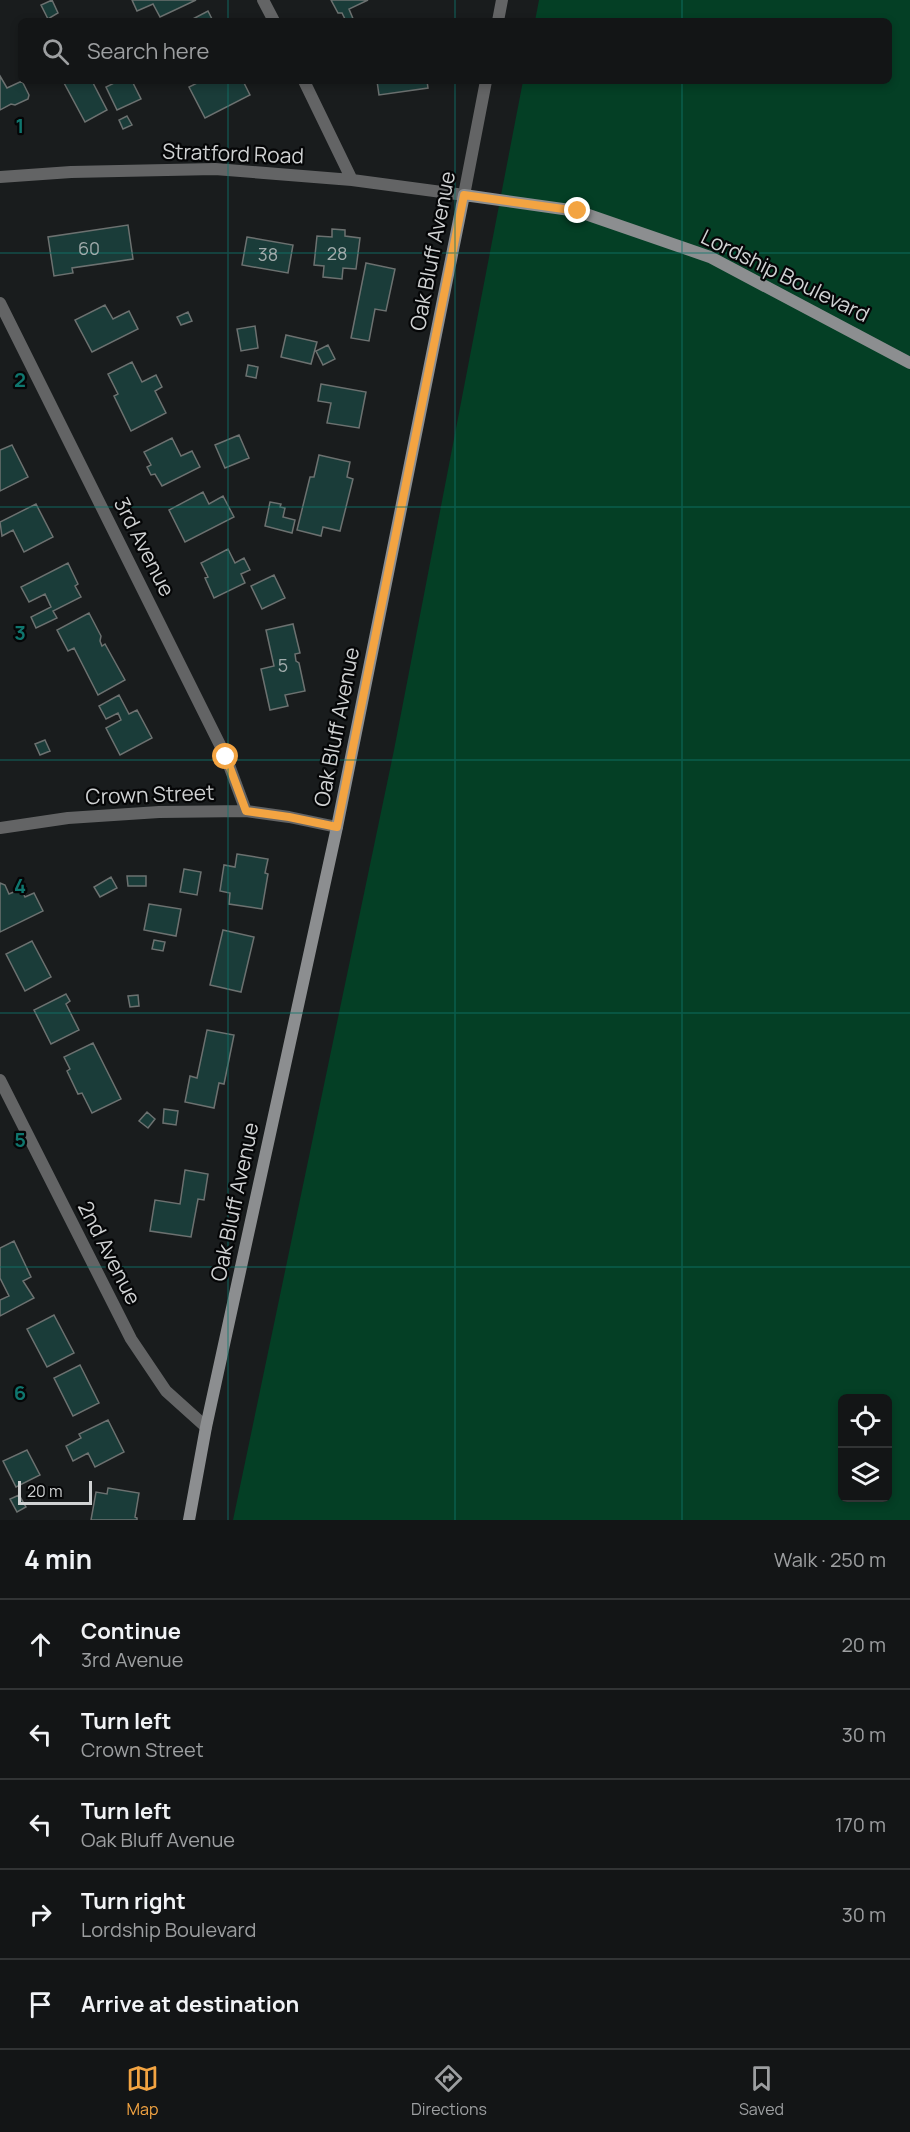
<!DOCTYPE html>
<meta charset="utf-8">
<style>
:root{--surface:#131516;--page:#202223;--text:#f1f3f6;--muted:#9d9fa1;--line:#323435;--accent:#f3a442}
body{margin:0;font-family:Manrope,sans-serif;background:var(--page);color:var(--text)}
.controls{position:absolute;right:18px;bottom:18px;display:grid;overflow:hidden;border-radius:9px;box-shadow:0 3px 9px #0003}
.controls button{width:54px;height:54px;display:grid;place-items:center;padding:0;border:0;border-bottom:2px solid var(--line);background:var(--surface);color:var(--text);font:30px sans-serif}
.scale{position:absolute;left:18px;bottom:15px;width:74px;box-sizing:border-box;padding-left:6px;border:3px solid #d0d2d3;border-top:0;font-size:16px;line-height:21px;white-space:nowrap;color:#d0d2d3;-webkit-text-stroke:4px #050607;paint-order:stroke}
.stop{position:absolute;width:18px;height:18px;margin:-14px;border:4px solid #f3a442;border-radius:50%;background:#fff}
.stop.end{background:#f3a442;border-color:#fff;box-shadow:0 2px 6px #0008}
.list{margin:0;padding:0;list-style:none}
h2{display:flex;justify-content:space-between;align-items:center;height:78px;margin:0;padding:0 24px;font-size:26px}
h2 small{font-size:20px;font-weight:400;color:var(--muted)}
.list li{display:grid;grid-template-columns:39px 1fr auto;gap:18px;align-items:center;box-sizing:border-box;height:90px;padding:0 24px;border-top:2px solid var(--line)}
.list b{display:block;font-size:22px;white-space:nowrap}
.list p{margin:0;font-size:20px;white-space:nowrap;color:var(--muted)}
.list em{font-size:20px;font-style:normal;color:var(--muted)}
.icon{flex:none;width:33px;height:33px;fill:none;stroke:currentColor;stroke-width:2;stroke-linecap:round;stroke-linejoin:round}
.map{position:relative;flex:none;width:910px;height:1520px;overflow:hidden}
.search{position:absolute;background:var(--surface);box-shadow:0 3px 9px #0003;left:18px;right:18px;top:18px;height:66px;display:flex;align-items:center;gap:15px;box-sizing:border-box;padding:0 21px;border-radius:9px;color:var(--muted);font-size:22px}
.sheet{height:528px;background:var(--surface)}
nav{display:flex;justify-content:space-around;align-items:center;box-sizing:border-box;height:84px;border-top:2px solid var(--line);background:var(--surface);font-size:16px;color:var(--muted)}
nav a{display:grid;justify-items:center;gap:3px}
nav .on{color:var(--accent)}
.map>svg:first-child{display:block}
.green{fill:#043f25;fill-rule:evenodd}
.building{fill:#1a3c39;stroke:#6c7170;stroke-width:1.5}
.lines{fill:none;stroke-linecap:round;stroke-linejoin:round}
.street{stroke:#636465;stroke-width:12}
.secondary{stroke:#8c8e90;stroke-width:12}
.route{stroke:#f3a442;stroke-width:8}
.grid{fill:none;stroke:#0f766e;stroke-width:1.5;stroke-opacity:0.55}
.labels{text-anchor:middle;stroke-width:4.5;stroke-linejoin:round;paint-order:stroke}
.number-label{font-size:18px;fill:#a2acac}
.street-label{font-size:21px;fill:#d0d2d3;stroke:#050607}
.grid-label{font-size:20px;text-anchor:middle;font-weight:bold;fill:#0f766e;stroke:#050607;stroke-width:4.5;stroke-linejoin:round;paint-order:stroke}
</style>
<div class="map">
<svg width="910" height="1520" viewBox="0 0 910 1520">
<rect width="100%" height="100%" fill="#191c1d"/>
<path class="green" d="M539,0H910V1520H233L394,750L523,81H889V21H535ZM842,1398H888V1498H842Z"/>
<path class="building" d="M52,0L58,13L48,19L41,5Z
M132,0H196L160,17L153,4L137,11Z
M331,0H368L349,9L354,21H346L342,13H338Z
M208,11L213,21H189Z
M0,76L7,88L22,81L29,95L28,99L15,105L11,104L0,110Z
M63,81H92L107,110L85,122Z
M118,81H132L141,99L117,110L106,87Z
M201,81H243L250,95L205,118L189,87Z
M377,81H427L428,88L379,95Z
M127,116L132,125L123,129L119,120Z
M128,225L133,259L72,268L73,273L54,276L48,237Z
M332,229L345,230V236L360,238L356,269L343,268L342,279L323,277L324,266L314,265L317,236L332,237Z
M247,237L293,245L288,273L242,265Z
M366,263L395,269L386,311L375,309L369,341L351,338Z
M105,305L113,319L129,311L138,329L92,352L75,320Z
M188,312L192,321L181,325L177,317Z
M255,326L258,348L241,351L237,329Z
M286,335L317,342L311,364L281,357Z
M328,345L335,359L323,365L316,351Z
M132,362L142,382L156,375L162,387L155,391L166,413L131,431L114,396L118,394L108,374Z
M248,365L258,367L256,378L246,376Z
M321,384L366,392L359,428L327,423L331,403L318,401Z
M239,435L249,458L225,468L215,445Z
M172,438L181,456L192,451L200,467L162,486L155,474L151,475L147,467L151,465L144,452Z
M12,445L28,477L0,491V450Z
M319,455L350,462L347,477L353,479L340,531L323,527L321,536L297,530L310,477H314Z
M203,492L209,504L223,496L234,517L185,542L169,510Z
M270,502L281,504L280,507L285,508L283,517L295,520L292,533L265,526Z
M36,504L53,537L24,552L13,530L2,536L0,522Z
M228,549L235,563L244,558L250,570L241,574L245,583L214,598L205,578L208,577L201,563Z
M68,563L78,584L75,586L81,597L53,611L57,618L36,628L31,617L51,607L45,594L29,602L21,587Z
M274,575L285,598L262,609L251,586Z
M89,613L101,636L100,641L102,646L105,644L125,680L98,695L74,648L68,651L57,630Z
M293,624L300,653L295,654L296,661L299,663L305,691L285,695L288,706L270,710L261,669L274,666L266,630Z
M119,695L129,714L137,710L152,738L120,755L106,728L121,720L118,713L106,719L99,706Z
M45,740L50,751L40,755L35,744Z
M237,854L268,859L265,873L268,874L262,909L229,904L230,893L220,891L224,865L235,867Z
M184,869L201,872L197,895L180,892Z
M127,876H146V886H128Z
M111,877L117,888L100,897L94,887Z
M0,883L5,885L9,894L21,889L25,897L34,893L43,911L0,932Z
M149,904L181,909L176,936L144,930Z
M223,930L254,937L241,992L210,985Z
M154,940L165,942L163,951L152,949Z
M32,941L51,977L25,991L6,954Z
M66,994L70,1001L66,1004L79,1030L51,1044L34,1010Z
M138,995L139,1006L130,1007L128,996Z
M207,1030L234,1035L224,1084L219,1083L214,1108L185,1102L190,1076L197,1078Z
M93,1043L121,1099L92,1113L82,1093L78,1094L67,1071L70,1069L64,1057Z
M164,1109L178,1111L176,1125L163,1123Z
M147,1112L155,1119L148,1128L139,1121Z
M185,1170L208,1174L204,1200L198,1199L191,1237L150,1231L155,1200L180,1204Z
M14,1241L31,1277L23,1281L34,1298L0,1316V1300L9,1296L0,1278V1248Z
M54,1315L74,1353L47,1367L27,1329Z
M80,1365L99,1403L73,1416L54,1378Z
M108,1420L124,1452L95,1467L88,1453L73,1461L66,1446L81,1438L79,1434Z
M27,1450L40,1475L16,1487L3,1461Z
M108,1488L139,1493L135,1517L137,1518V1520H91L96,1492L107,1494Z
M19,1495L26,1507L17,1512L10,1499Z"/>
<g class="lines">
<path class="street" d="M263,0L274,21
M498,21L502,0
M304,81L352,180
M0,177L71,172L215,169L352,180L464,195L486,81
M0,303L226,757L246,811
M0,828L68,818L159,812L246,811L289,817L337,827
M0,1080L131,1339L166,1391L206,1427"/>
<path class="secondary" d="M189,1520L206,1427L337,827L464,195L577,211L710,257L910,363"/>
</g>
<g class="lines">
<path class="route" d="M226,757L246,811L289,817L337,827L464,195L578,211"/>
</g>
<path class="grid" d="M228,0V21M455,0V21M682,0V21M228,81V1520M455,81V1520M682,81V1520M0,253H910M0,507H910M0,760H910M0,1013H910M0,1267H910"/>
<g class="labels">
<g class="number-label">
<text x="89" y="255">60</text>
<text x="337" y="260">28</text>
<text x="268" y="261">38</text>
<text x="283" y="672">5</text>
</g>
<g class="street-label">
<text transform="translate(233 154) rotate(2)" y="7">Stratford Road</text>
<text transform="translate(433 251) rotate(-79)" y="7">Oak Bluff Avenue</text>
<text transform="translate(785 276) rotate(26)" y="7">Lordship Boulevard</text>
<text transform="translate(144 547) rotate(63)" y="7">3rd Avenue</text>
<text transform="translate(337 727) rotate(-79)" y="7">Oak Bluff Avenue</text>
<text transform="translate(150 795) rotate(-2)" y="7">Crown Street</text>
<text transform="translate(235 1202) rotate(-78)" y="7">Oak Bluff Avenue</text>
<text transform="translate(109 1253) rotate(63)" y="7">2nd Avenue</text>
</g>
</g>
<g class="grid-label">
<text x="20" y="133">1</text>
<text x="20" y="387">2</text>
<text x="20" y="640">3</text>
<text x="20" y="893">4</text>
<text x="20" y="1147">5</text>
<text x="20" y="1400">6</text>
</g>
</svg>
<div class="controls">
<button><svg class="icon" aria-label="locate" viewBox="0 0 24 24"><circle cx="12" cy="12" r="6"/><path d="M12 2v4M12 18v4M2 12h4M18 12h4"/></svg></button>
<button><svg class="icon" aria-label="layers" viewBox="0 0 24 24"><path d="M12 4l9 5-9 5-9-5zM3 14l9 5 9-5"/></svg></button>
</div>
<div class="scale">20 m</div>
<div class="stop" style="left:226px;top:757px"></div>
<div class="stop end" style="left:578px;top:211px"></div>
<div class="search"><svg class="icon" aria-label="search" viewBox="0 0 24 24"><circle cx="10" cy="10" r="6"/><path d="M15 15l6 6"/></svg>Search here</div>
</div>
<section class="sheet">
<h2>4 min<small>Walk · 250 m</small></h2>
<ul class="list">
<li><svg class="icon" aria-label="ahead" viewBox="0 0 24 24"><path d="M12 20V5M6 11l6-6 6 6"/></svg><div><b>Continue</b><p>3rd Avenue</p></div><em>20 m</em></li>
<li><svg class="icon" aria-label="left" viewBox="0 0 24 24"><path d="M17 20v-9H6M10 6l-5 5 5 5"/></svg><div><b>Turn left</b><p>Crown Street</p></div><em>30 m</em></li>
<li><svg class="icon" aria-label="left" viewBox="0 0 24 24"><path d="M17 20v-9H6M10 6l-5 5 5 5"/></svg><div><b>Turn left</b><p>Oak Bluff Avenue</p></div><em>170 m</em></li>
<li><svg class="icon" aria-label="right" viewBox="0 0 24 24"><path d="M7 20v-9h11M14 6l5 5-5 5"/></svg><div><b>Turn right</b><p>Lordship Boulevard</p></div><em>30 m</em></li>
<li><svg class="icon" aria-label="arrive" viewBox="0 0 24 24"><path d="M6 21V4h12l-3 4 3 4H6"/></svg><div><b>Arrive at destination</b></div></li>
</ul>
</section>
<nav>
<a class="on"><svg class="icon" aria-label="map" viewBox="0 0 24 24"><path d="M3 6l6-2 6 2 6-2v14l-6 2-6-2-6 2zM9 4v14M15 6v14"/></svg>Map</a>
<a><svg class="icon" aria-label="directions" viewBox="0 0 24 24"><path d="M12 3l9 9-9 9-9-9zM9 14v-3h6M13 9l2 2-2 2"/></svg>Directions</a>
<a><svg class="icon" aria-label="saved" viewBox="0 0 24 24"><path d="M7 4h10v16l-5-4-5 4z"/></svg>Saved</a>
</nav>
